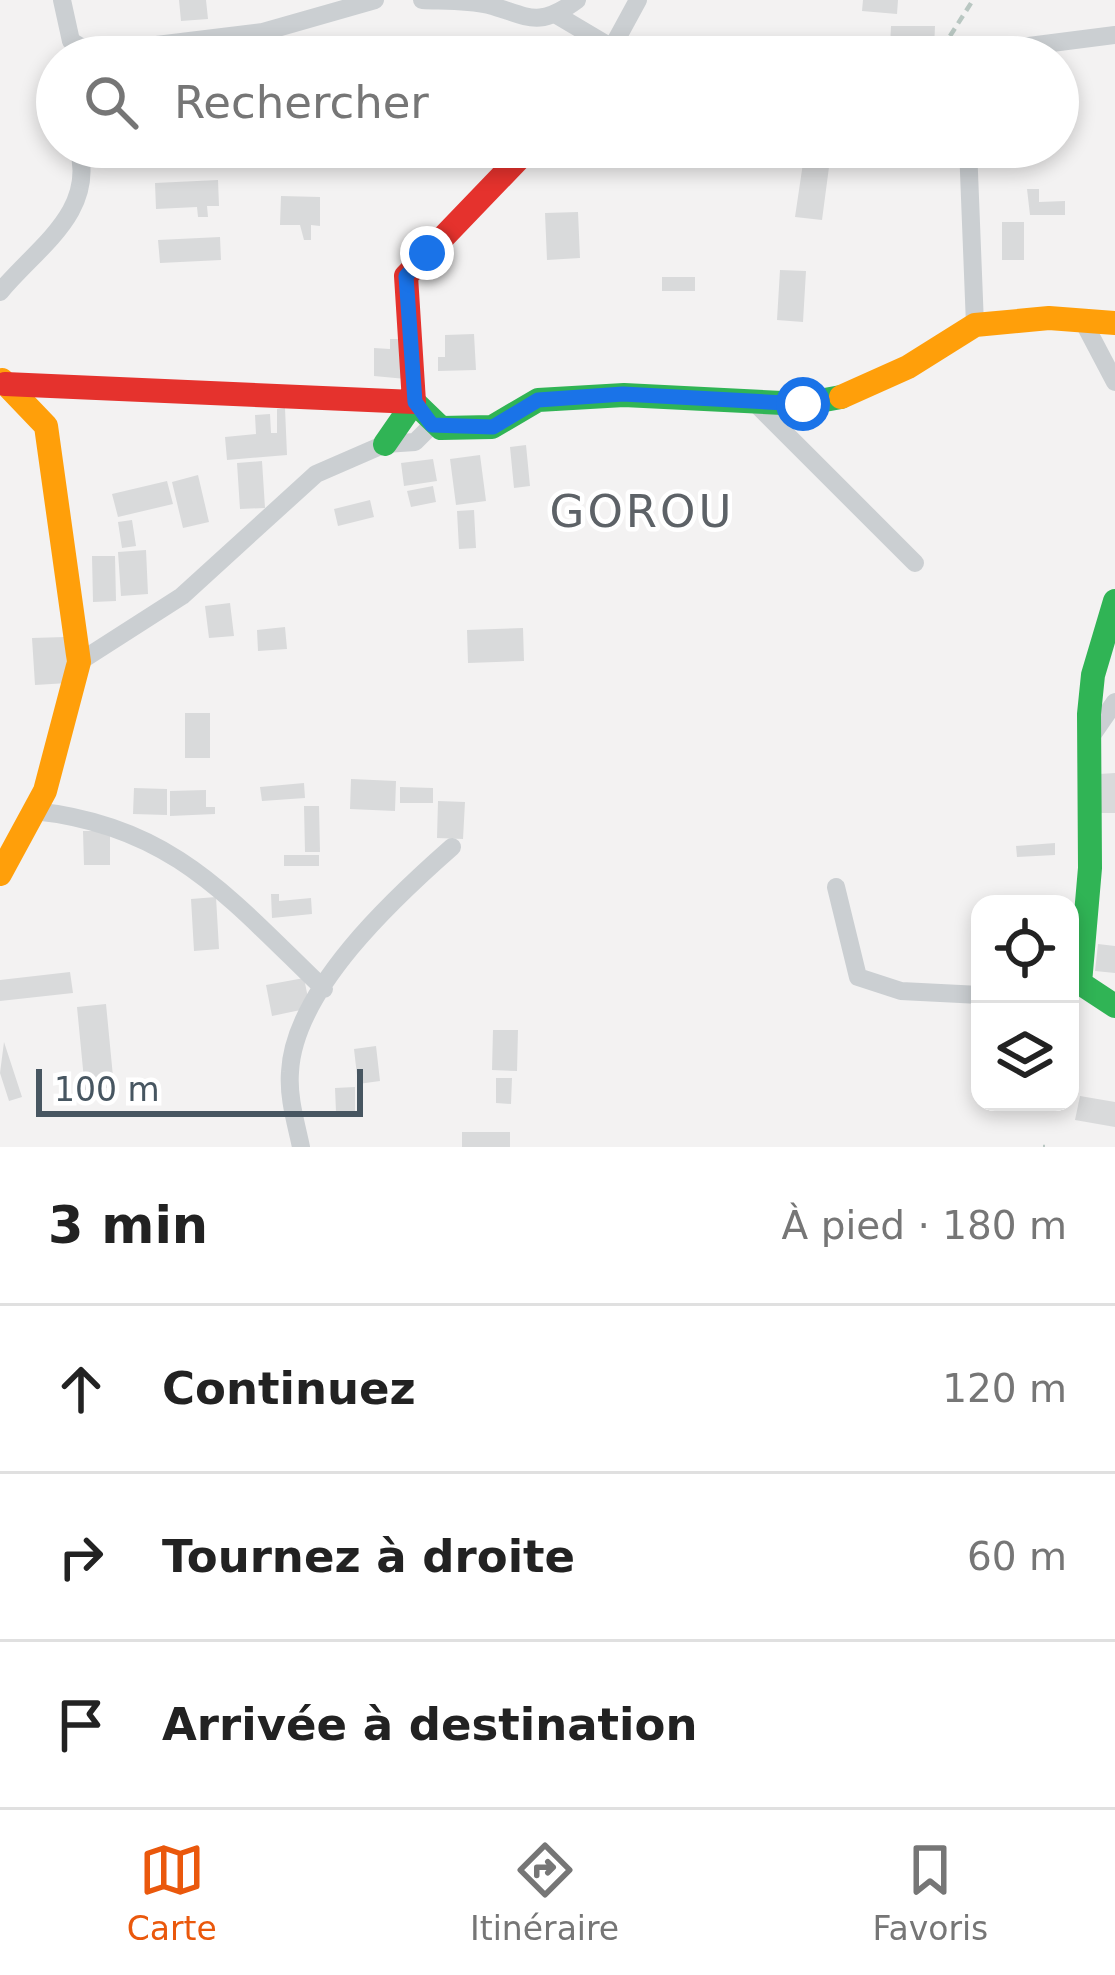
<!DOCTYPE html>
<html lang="fr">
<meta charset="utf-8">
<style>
:root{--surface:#fff;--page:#f2f2f2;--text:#222;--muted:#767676;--line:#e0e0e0;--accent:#ea580c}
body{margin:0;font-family:"DejaVu Sans",sans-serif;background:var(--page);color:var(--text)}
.controls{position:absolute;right:36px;bottom:36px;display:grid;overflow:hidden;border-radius:24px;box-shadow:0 6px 18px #0003}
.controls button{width:108px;height:108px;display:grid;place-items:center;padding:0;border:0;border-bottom:3px solid var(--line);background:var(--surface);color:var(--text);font:60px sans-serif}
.scale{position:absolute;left:36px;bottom:30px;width:327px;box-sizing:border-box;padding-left:12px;border:6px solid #475661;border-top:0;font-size:33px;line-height:42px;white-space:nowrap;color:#475661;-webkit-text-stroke:9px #fff;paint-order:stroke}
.stop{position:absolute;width:36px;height:36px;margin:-27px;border:9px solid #1a73e8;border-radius:50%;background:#fff}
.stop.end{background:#1a73e8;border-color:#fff;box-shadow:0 3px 12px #0008}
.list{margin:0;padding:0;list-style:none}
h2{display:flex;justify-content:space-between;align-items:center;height:156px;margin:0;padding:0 48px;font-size:51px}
h2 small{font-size:39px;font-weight:400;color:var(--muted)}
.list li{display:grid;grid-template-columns:78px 1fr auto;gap:36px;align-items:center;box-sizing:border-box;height:168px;padding:0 48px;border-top:3px solid var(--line)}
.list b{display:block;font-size:45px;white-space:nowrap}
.list em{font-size:39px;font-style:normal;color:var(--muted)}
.icon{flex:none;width:66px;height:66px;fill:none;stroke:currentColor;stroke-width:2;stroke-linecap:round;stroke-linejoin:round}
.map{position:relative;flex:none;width:1115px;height:1147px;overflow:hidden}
.search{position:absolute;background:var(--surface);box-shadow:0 6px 18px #0003;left:36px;right:36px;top:36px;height:132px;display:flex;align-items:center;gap:30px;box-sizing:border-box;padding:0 42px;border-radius:66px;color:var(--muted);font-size:45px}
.sheet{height:660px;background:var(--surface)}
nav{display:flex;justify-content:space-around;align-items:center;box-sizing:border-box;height:168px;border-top:3px solid var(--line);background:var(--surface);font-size:33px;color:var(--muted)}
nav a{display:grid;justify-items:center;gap:6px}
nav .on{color:var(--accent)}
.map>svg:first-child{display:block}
.building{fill:#d9dadb}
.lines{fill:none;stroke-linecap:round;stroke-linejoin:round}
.path{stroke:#b9c7c2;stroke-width:4.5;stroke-dasharray:9 6;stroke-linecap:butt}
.street{stroke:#cbcfd2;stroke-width:18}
.fast{stroke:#30b455;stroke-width:24}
.slow{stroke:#ff9f0a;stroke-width:24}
.jam{stroke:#e5322d;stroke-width:24}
.route{stroke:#1a73e8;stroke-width:15}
.labels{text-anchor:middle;stroke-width:9;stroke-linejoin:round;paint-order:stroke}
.neighbourhood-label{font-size:45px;letter-spacing:3px;fill:#5d6267;stroke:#fff}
</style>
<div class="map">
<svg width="1115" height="1147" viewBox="0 0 1115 1147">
<rect width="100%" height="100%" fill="#f3f2f2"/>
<path class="building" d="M179,0H206L208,19L181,21Z
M863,0H898L897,14L862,11Z
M891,26H935L934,49L890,48Z
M311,147H377L378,163L311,164Z
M714,147H736L734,168L712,166Z
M803,163L829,167L822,220L795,217Z
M218,180L219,206H207L208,217H198L197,207L156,209L155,183Z
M1027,189H1039V202L1065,201V215H1030Z
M281,196L320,197V226L311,225V240H304L300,225H280Z
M578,212L580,258L547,260L545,213Z
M1002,222H1024V260H1002Z
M220,237L221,260L160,263L158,240Z
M780,270L806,271L803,322L777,320Z
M662,277H695V291H662Z
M474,334L476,370L438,371V357H445V335Z
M390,339H406V379L374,376V348L390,349Z
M285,408L287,455L227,460L225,437L256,434L255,415L270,414L271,433H277V409Z
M526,445L530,486L514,488L510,447Z
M480,455L486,501L456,505L450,459Z
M433,459L437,481L404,486L401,463Z
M262,461L265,508L240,509L237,463Z
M198,475L209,522L183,528L172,482Z
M167,481L173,504L118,517L112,494Z
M433,486L436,502L411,507L407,491Z
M370,500L374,517L338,526L334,509Z
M474,510L476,548L459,549L457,511Z
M132,520L136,546L122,548L118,522Z
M146,550L148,594L121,596L118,552Z
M92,556H115L116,601L93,602Z
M230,603L234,636L209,638L205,606Z
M285,627L287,649L258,651L257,630Z
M523,628L524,661L468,663L467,630Z
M65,637L68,683L35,685L32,638Z
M185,713H210V758H185Z
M1115,773V813H1101L1099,774Z
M351,779L396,781L395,811L350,809Z
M304,783L305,798L262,801L260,787Z
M400,787L433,788V803H400Z
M134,788L167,789V815L133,814Z
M206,790V807H215V814L170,816V791Z
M438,801L465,802L463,839L437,838Z
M304,806H319L320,852H305Z
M83,831H110V865H84Z
M1055,843V855L1017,857L1016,846Z
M284,855H319V866H284Z
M271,894H279V901L311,898L312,914L272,918Z
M216,897L219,949L194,951L191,899Z
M1098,944L1115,946V973L1095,971Z
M70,972L73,993L0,1001V980Z
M304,978L310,1008L272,1016L266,985Z
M106,1004L114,1087L85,1090L77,1007Z
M493,1030H518L517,1071L492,1070Z
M4,1042L22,1097L9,1101L0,1073Z
M376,1046L380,1081L358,1084L354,1049Z
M496,1078H512L511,1104L496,1103Z
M355,1087V1111L336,1112L335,1088Z
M1080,1096L1115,1102V1127L1075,1120Z
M462,1132H510V1147H462Z"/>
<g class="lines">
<path class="path" d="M950,36L973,0
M1043,1147H1045"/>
<path class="street" d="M62,0L71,41L91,53L263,32L375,0
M422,0C443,1 468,0 489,5C528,16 538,29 577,0
M555,14L614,49
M607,57L638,0
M942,57L1115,35
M968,147L975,325
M0,292C37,247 97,212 78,147
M1085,325L1115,382
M753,401L915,563
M79,662L182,596L316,474L385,444L415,442L432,425
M1090,738L1115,702
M34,811C172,825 229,898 324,989
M836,887L858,977L901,991L980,995
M301,1147C296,1123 288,1098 290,1072C294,990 394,898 452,847"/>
<path class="fast" d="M385,444L414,402L441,428L492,427L538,400L624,395L803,404L841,397
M1115,601L1093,675L1089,714L1090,868L1080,983L1115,1006"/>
<path class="slow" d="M841,397L908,367L975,325L1049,318L1115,323
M0,874L45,791L79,662L46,426L2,380"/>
<path class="jam" d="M5,384L414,402L406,276L530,147"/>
</g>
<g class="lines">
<path class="route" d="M427,253L406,276L415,402L432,425L493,427L538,400L623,394L803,404"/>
</g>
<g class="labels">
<g class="neighbourhood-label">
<text x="642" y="527">GOROU</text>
</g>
</g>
</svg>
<div class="controls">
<button><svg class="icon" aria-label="locate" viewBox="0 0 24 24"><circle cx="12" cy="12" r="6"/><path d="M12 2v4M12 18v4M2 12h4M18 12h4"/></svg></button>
<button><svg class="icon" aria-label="layers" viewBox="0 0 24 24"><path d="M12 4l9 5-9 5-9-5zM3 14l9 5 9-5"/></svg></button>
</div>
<div class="scale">100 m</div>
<div class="stop" style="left:803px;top:404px"></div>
<div class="stop end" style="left:427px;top:253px"></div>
<div class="search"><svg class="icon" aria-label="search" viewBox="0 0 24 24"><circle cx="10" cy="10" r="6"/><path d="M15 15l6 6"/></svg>Rechercher</div>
</div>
<section class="sheet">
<h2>3 min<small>À pied · 180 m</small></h2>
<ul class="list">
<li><svg class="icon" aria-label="ahead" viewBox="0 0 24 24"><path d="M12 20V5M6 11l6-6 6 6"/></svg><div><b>Continuez</b></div><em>120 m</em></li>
<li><svg class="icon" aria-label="right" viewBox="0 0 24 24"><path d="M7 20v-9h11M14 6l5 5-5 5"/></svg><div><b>Tournez à droite</b></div><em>60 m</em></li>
<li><svg class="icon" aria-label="arrive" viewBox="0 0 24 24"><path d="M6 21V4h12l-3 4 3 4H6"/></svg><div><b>Arrivée à destination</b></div></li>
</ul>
</section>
<nav>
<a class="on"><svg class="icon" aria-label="map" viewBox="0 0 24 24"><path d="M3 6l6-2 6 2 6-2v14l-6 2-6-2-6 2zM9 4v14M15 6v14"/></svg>Carte</a>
<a><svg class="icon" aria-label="directions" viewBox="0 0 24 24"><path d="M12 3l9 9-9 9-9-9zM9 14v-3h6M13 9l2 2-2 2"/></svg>Itinéraire</a>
<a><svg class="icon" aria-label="saved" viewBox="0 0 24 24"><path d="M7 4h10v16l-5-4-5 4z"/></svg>Favoris</a>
</nav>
